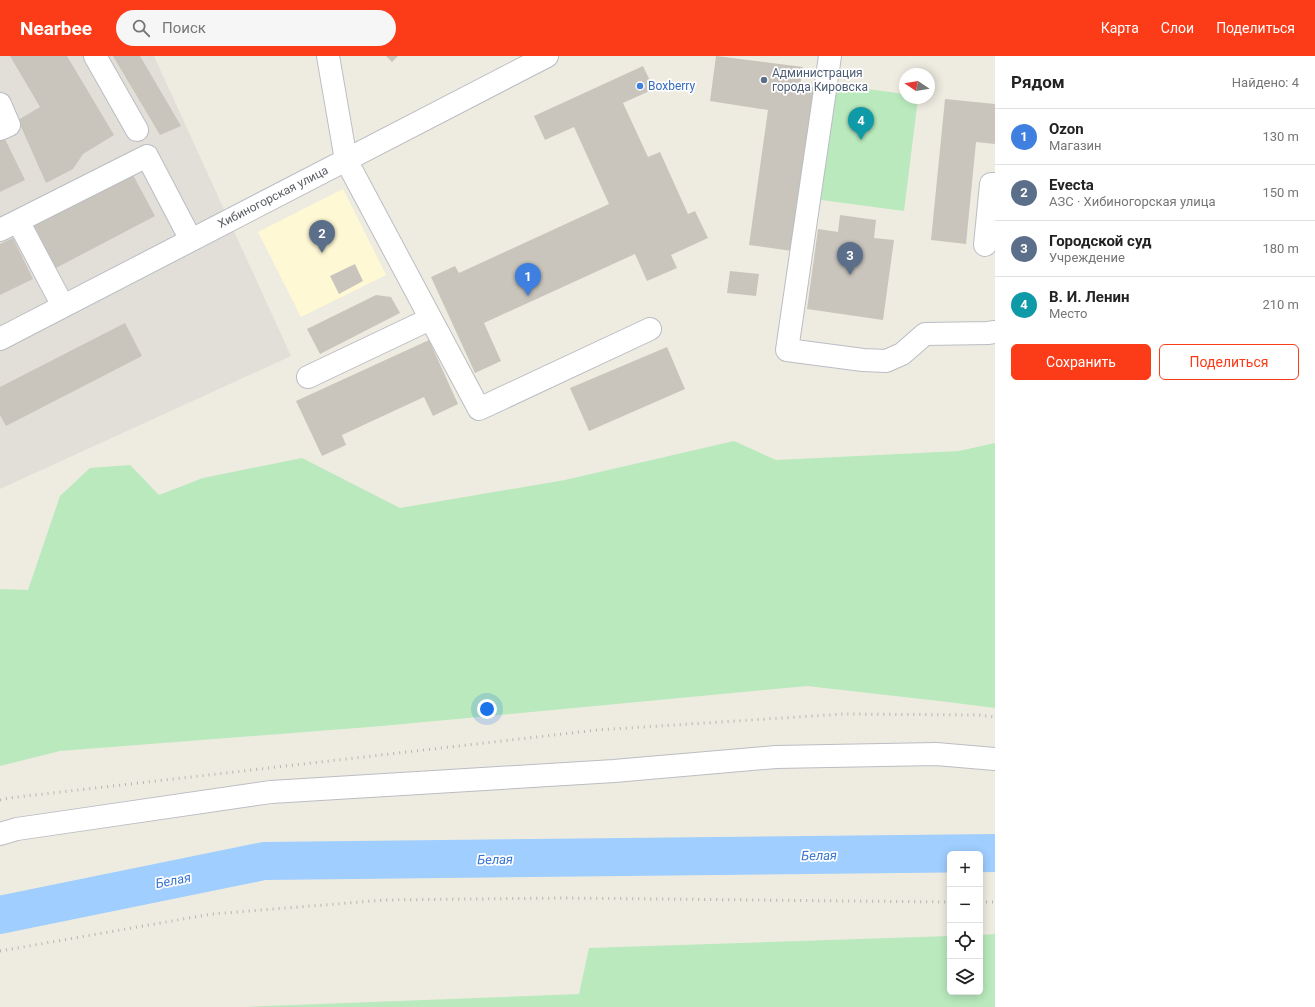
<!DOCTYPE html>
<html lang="ru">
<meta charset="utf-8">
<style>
:root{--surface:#fff;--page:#f6f6f6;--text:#222;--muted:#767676;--line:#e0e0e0;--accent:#fc3b18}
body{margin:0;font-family:Roboto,sans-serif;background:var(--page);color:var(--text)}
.controls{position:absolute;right:12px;bottom:12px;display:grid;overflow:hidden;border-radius:6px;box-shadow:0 2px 10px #0003}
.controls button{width:36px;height:36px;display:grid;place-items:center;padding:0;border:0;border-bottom:1px solid var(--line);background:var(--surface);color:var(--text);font:20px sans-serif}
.compass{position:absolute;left:899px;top:12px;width:36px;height:36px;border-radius:50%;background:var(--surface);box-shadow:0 2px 10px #0003;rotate:282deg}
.you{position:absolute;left:487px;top:653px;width:14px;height:14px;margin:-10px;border:3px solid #fff;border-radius:50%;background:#1a73e8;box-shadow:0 0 0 6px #1a73e833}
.badge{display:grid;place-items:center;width:26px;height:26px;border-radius:50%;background:var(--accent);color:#fff;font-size:13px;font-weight:700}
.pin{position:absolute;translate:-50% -33px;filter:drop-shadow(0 1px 2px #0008)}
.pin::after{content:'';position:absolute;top:21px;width:14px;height:12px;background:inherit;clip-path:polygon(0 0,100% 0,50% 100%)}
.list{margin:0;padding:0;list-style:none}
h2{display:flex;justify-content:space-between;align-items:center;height:52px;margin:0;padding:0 16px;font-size:17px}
h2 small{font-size:13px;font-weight:400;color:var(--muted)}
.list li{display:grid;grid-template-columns:26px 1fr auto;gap:12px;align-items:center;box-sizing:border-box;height:56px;padding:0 16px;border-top:1px solid var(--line)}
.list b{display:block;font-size:15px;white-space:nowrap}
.list p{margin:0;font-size:13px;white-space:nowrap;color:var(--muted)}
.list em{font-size:13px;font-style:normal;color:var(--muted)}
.actions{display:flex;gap:8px;padding:12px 16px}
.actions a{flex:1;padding:9px 0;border:1px solid var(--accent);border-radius:6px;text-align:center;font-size:14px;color:var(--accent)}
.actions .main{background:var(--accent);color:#fff}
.icon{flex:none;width:22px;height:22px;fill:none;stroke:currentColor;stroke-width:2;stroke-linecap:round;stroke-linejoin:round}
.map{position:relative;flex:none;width:995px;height:951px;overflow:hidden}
header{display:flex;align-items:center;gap:24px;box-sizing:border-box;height:56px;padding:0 20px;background:var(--accent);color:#fff}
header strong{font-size:19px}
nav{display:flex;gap:22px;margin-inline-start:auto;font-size:14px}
.search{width:280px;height:36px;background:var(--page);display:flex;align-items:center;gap:10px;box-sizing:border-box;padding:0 14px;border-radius:22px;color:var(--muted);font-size:15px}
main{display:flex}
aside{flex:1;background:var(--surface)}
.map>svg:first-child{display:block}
.commercial{fill:#fff8d4}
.industrial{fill:#e1dfd8}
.green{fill:#b9e9bd}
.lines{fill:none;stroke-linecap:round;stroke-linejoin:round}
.river{stroke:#9fceff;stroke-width:38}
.building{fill:#c9c5bd}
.minor-casing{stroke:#bbbdc4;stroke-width:24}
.minor{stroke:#fff;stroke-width:22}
.rail{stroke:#b4b5b6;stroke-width:3;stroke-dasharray:1 5;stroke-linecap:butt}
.service-dot{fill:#5c6f8a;stroke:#fff;stroke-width:1.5}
.shop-dot{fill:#3f7fe0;stroke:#fff;stroke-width:1.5}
.labels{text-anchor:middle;stroke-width:3.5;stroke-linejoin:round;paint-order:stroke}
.service-label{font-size:12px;fill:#4e5e75;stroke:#fff;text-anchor:start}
.shop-label{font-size:12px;fill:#366cbe;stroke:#fff;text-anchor:start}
.street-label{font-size:12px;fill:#595c63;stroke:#fff}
.water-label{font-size:13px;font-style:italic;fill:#3574cf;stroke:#fff}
</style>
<header>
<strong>Nearbee</strong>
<div class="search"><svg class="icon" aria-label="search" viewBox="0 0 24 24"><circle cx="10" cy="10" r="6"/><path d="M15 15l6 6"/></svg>Поиск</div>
<nav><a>Карта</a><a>Слои</a><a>Поделиться</a></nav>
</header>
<main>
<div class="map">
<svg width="995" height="951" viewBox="0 0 995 951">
<rect width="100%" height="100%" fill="#eeece0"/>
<path class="commercial" d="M343,133L386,219L301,261L258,176Z"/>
<path class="industrial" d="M0,0H154L291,300L0,433Z"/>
<path class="green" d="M829,28L905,38V42H918L904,155L814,143Z
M734,385L776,404L959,395L995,387V652L948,646L807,630L382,670L60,695L0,710V533L28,534L60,440L90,412L130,409L159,439L203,422L302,402L400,452L565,424Z
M995,878V951H244L579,938L589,892L950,880V936H980V879Z"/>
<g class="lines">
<path class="river" d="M0,859L264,805L995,797"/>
</g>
<path class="building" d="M10,0H67L114,79L83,98L73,113L46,127L18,64L40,51Z
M113,0H140L181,70L160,79Z
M386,0H398L392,6Z
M716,0L803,11L800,30L821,32L799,196L749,189L768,54L710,45Z
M643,10L654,33L623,47L648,101L660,96L688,158L695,155L708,182L671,199L677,212L647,225L635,198L484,267L501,305L475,317L431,221L455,210L459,217L609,148L574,71L545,84L534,60Z
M945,43L995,48V88L976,86L966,188L931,184Z
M3,79L25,124L0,136V81Z
M132,117L155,160L56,212L34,170Z
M840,159L876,164L874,182L894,184L883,264L807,253L818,173L838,176Z
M13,182L33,223L0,239V188Z
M355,208L363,225L339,238L330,220Z
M730,215L759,218L756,240L727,237Z
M376,239L391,241L400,257L320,298L307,273Z
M125,267L142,300L6,370L0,359V331Z
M429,284L458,348L433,360L424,341L342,379L346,389L322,400L296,345Z
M667,291L685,333L589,375L570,332Z"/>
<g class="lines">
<g class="minor-casing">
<path id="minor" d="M95,0L137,74
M328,0L346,104L479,353L650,273
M830,0L787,294L863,304L886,305L902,298L925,278L988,277L995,276
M0,48L9,69L0,73
M18,165L147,100L191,184
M0,174L18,165L63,250
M985,189L991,128H995
M0,283L547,0
M308,321L430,263
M0,778L17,773L271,736L614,715L776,701L936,698L995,703"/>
</g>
<use href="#minor" class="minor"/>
<path class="rail" d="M0,744L9,742L597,674L844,658L978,659L995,661
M980,846H995
M0,895L212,858L385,844L561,842L950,846"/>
</g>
<circle class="service-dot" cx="764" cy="24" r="4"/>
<circle class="shop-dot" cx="640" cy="30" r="4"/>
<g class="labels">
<g class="service-label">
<text x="772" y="21">Администрация<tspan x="772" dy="14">города Кировска</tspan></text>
</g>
<g class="shop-label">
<text x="648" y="34">Boxberry</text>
</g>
<g class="street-label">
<text transform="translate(273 141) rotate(-27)" y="4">Хибиногорская улица</text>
</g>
<g class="water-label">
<text transform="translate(819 799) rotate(-1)" y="5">Белая</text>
<text transform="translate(495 803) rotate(-1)" y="5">Белая</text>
<text transform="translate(173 824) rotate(-11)" y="5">Белая</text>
</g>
</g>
</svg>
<div class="controls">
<button>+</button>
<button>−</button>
<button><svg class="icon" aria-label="locate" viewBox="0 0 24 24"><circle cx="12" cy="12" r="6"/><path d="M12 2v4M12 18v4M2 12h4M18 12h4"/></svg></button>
<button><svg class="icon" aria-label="layers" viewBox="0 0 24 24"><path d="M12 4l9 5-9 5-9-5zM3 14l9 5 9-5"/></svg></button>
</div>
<svg class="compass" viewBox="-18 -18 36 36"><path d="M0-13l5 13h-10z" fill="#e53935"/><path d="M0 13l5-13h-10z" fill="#767676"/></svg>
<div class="you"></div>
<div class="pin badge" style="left:528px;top:240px;background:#3f7fe0">1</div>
<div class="pin badge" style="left:322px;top:197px;background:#5c6f8a">2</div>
<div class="pin badge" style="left:850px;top:219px;background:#5c6f8a">3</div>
<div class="pin badge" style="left:861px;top:84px;background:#0f9aa8">4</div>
</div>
<aside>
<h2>Рядом<small>Найдено: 4</small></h2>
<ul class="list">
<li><span class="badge" style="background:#3f7fe0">1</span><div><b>Ozon</b><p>Магазин</p></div><em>130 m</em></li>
<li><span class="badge" style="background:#5c6f8a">2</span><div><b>Evecta</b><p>АЗС · Хибиногорская улица</p></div><em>150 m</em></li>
<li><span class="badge" style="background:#5c6f8a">3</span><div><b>Городской суд</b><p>Учреждение</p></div><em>180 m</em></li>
<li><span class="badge" style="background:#0f9aa8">4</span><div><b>В. И. Ленин</b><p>Место</p></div><em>210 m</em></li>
</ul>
<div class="actions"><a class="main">Сохранить</a><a>Поделиться</a></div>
</aside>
</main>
